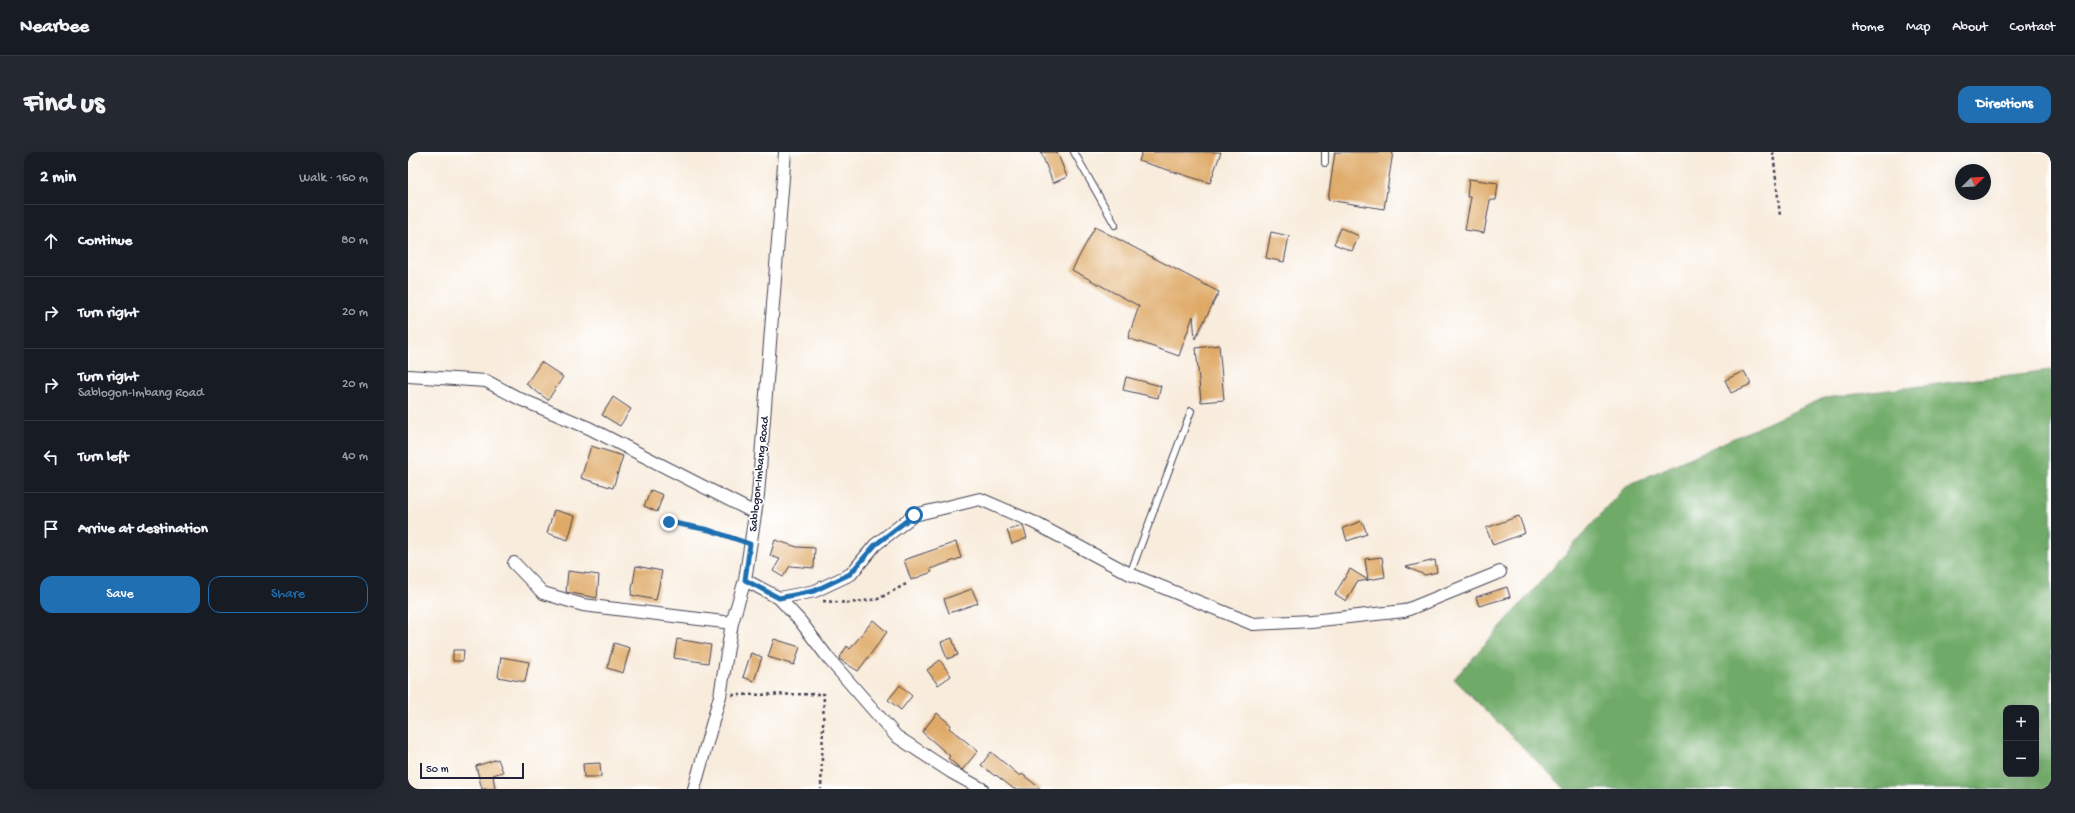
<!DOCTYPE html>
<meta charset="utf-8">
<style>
:root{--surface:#171b24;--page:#242831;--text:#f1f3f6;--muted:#9ea1a6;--line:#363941;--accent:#1f6fb2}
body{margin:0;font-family:"Gochi Hand",sans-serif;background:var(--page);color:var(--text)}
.controls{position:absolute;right:12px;bottom:12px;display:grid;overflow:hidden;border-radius:8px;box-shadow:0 4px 16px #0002}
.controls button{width:36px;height:36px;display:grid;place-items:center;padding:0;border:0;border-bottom:1px solid var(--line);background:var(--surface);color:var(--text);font:20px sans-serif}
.compass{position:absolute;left:1547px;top:12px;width:36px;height:36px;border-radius:50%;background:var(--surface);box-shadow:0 4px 16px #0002;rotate:66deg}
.scale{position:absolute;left:12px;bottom:10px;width:104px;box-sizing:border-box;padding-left:4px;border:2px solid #22223b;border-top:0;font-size:11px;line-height:14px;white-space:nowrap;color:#22223b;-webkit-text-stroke:3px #fff;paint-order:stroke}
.stop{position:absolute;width:12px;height:12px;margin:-9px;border:3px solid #1f6fb2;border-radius:50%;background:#fff}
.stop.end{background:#1f6fb2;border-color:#fff;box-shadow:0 1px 4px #0008}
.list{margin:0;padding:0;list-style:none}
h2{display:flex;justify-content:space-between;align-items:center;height:52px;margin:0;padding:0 16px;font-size:17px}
h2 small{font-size:13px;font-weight:400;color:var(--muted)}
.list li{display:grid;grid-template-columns:26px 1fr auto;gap:12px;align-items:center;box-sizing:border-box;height:72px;padding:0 16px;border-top:1px solid var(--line)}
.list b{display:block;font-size:15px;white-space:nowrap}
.list p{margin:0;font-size:13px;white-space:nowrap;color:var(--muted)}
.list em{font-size:13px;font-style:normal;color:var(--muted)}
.actions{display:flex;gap:8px;padding:12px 16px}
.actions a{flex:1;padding:9px 0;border:1px solid var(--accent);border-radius:12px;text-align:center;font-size:14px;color:var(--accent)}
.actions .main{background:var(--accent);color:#fff}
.icon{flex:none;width:22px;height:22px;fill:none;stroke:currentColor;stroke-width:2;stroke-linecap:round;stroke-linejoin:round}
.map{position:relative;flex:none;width:1643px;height:637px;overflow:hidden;border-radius:12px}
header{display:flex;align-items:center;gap:24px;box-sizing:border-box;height:56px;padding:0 20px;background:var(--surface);border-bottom:1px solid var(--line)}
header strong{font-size:19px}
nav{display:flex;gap:22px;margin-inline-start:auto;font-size:14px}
.intro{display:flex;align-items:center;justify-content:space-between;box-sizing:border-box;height:96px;padding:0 24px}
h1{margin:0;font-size:28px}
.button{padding:10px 18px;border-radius:12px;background:var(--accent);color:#fff;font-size:14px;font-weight:700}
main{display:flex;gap:24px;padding:0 24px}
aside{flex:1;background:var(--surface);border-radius:12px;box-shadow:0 4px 16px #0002}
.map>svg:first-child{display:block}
.forest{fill:#70aa68;stroke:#496652;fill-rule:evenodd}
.building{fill:#dfaa68}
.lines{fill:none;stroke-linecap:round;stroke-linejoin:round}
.lane-casing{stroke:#424053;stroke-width:8}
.street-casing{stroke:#424053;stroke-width:14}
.path{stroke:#424053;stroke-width:2.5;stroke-dasharray:3 3;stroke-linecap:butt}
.lane{stroke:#fff;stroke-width:6}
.street{stroke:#fff;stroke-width:12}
.route{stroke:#1f6fb2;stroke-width:5}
.labels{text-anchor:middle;stroke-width:3.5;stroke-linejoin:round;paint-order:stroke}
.street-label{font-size:12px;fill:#22223b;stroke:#fff}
</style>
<header>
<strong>Nearbee</strong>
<nav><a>Home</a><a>Map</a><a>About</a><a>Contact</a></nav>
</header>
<div class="intro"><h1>Find us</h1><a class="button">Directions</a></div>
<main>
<aside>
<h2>2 min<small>Walk · 160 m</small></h2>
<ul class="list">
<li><svg class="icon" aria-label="ahead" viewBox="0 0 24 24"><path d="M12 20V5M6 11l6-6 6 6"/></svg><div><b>Continue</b></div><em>80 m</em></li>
<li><svg class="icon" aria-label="right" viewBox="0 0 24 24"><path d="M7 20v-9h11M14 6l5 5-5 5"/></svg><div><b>Turn right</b></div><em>20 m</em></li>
<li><svg class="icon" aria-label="right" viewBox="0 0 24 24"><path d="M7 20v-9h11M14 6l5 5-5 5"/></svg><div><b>Turn right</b><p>Sablogon-Imbang Road</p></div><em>20 m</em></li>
<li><svg class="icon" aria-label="left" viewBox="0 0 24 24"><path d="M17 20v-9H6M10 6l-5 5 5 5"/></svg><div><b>Turn left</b></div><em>40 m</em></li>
<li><svg class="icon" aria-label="arrive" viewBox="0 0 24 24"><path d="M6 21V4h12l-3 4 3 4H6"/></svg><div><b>Arrive at destination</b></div></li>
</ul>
<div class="actions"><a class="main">Save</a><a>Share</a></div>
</aside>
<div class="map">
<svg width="1643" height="637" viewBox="0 0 1643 637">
<rect width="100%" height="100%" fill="#fff"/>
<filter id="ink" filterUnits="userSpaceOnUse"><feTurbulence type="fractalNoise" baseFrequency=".025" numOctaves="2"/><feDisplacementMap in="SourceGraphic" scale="8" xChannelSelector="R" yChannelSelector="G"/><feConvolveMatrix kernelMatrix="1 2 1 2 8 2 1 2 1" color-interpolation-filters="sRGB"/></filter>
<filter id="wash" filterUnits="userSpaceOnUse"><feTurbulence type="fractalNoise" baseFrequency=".012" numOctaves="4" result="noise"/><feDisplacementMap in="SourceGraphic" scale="16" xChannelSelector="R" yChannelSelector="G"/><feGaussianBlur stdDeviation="0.9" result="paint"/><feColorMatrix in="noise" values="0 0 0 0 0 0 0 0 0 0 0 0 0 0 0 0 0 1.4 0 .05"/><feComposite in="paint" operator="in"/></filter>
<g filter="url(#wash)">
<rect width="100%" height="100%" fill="#f8ecdc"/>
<path class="forest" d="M1643,218V637H1157L1046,527L1218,334L1416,246ZM1598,556H1628V622H1598Z"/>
<g id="blocks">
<path class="building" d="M633,0H649L659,25L645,31Z
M734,0H813L802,31L731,9Z
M927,0H985L976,57L920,48Z
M1061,27L1090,31L1088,48H1082L1076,81L1057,78L1063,45H1059Z
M687,75L811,140L787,187L785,164L771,204L720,186L731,154L664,118Z
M933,76L951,84L944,99L926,92Z
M863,80L881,84L876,110L858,106Z
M811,193L816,248L793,250L788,196Z
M133,210L155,225L140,248L118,232Z
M1336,219L1343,232L1323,241L1317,228Z
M718,225L753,234L750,246L715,238Z
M205,245L223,257L212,274L194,263Z
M183,294L215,304L205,336L173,326Z
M243,338L255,343L249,360L236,354Z
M146,358L167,364L160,388L139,381Z
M1111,364L1117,381L1085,393L1078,376Z
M954,369L959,382L939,389L935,376Z
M615,374L619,386L604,392L599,378Z
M367,388L389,395L407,396L406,416L382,414L375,425L365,419L372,407L362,404Z
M548,390L553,406L522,417L524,420L503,428L496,408Z
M974,405L977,425L960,428L957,407Z
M1027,408L1029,420L1017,423L998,415Z
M228,414L254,419L248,448L223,443Z
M942,417L960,428L949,430L938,449L927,442Z
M160,419L191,423L189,446L158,440Z
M1099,435L1102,445L1071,454L1068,445Z
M564,437L570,451L541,461L536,447Z
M465,468L479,480L450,519L431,507L439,494L442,497Z
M544,486L550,503L539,507L533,490Z
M269,487L303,493L300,511L266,506Z
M366,487L392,495L386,513L360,505Z
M206,491L222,496L215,521L199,516Z
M45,498H56L55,509H45Z
M343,501L354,505L346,529L335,525Z
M93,505L121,510L117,530L90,525Z
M532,508L543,524L530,533L519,518Z
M492,533L504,544L493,558L480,548Z
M529,561L543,573L541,576L570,599L554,618L540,606L542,604L514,580Z
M583,600L612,624L614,622L633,637H606L588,623L587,624L573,613Z
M90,607L95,620L85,623L87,637H74L68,614Z
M192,611L193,625H176L175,612Z"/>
</g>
</g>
<g filter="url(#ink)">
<use href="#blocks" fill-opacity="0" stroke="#424053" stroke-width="1"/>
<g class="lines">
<g class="lane-casing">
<path id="lane" d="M666,0L707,73
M917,0V11
M722,422L783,259"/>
</g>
<g class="street-casing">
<path id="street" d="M0,224L78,229L112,247L181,276L347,361
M106,411L135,441L175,453L324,471
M337,428L371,446L393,470L421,507L488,584L543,620L574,637
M371,446L407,439L443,422L467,393L506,363L572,347L625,370L722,422L845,472L903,469L996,459L1092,420
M286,637L312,544L324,471L337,428L350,343L377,0"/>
</g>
<path class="path" d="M1365,0L1372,64
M261,370L301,378L330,388
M415,449L441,451L470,447L500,431
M324,543L416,542L413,637"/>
<use href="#lane" class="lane"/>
<use href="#street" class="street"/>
</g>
</g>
<g class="lines" filter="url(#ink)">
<path class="route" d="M261,370L301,378L342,392L337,428L371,446L406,439L442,422L467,393L506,363"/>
</g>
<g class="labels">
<g class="street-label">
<text transform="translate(350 322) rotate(-84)" y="4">Sablogon-Imbang Road</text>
</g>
</g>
</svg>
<div class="controls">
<button>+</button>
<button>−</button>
</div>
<svg class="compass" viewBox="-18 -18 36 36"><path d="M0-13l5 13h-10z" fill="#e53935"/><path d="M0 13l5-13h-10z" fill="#9ea1a6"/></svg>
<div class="scale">50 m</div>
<div class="stop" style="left:506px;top:363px"></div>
<div class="stop end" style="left:261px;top:370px"></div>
</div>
</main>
